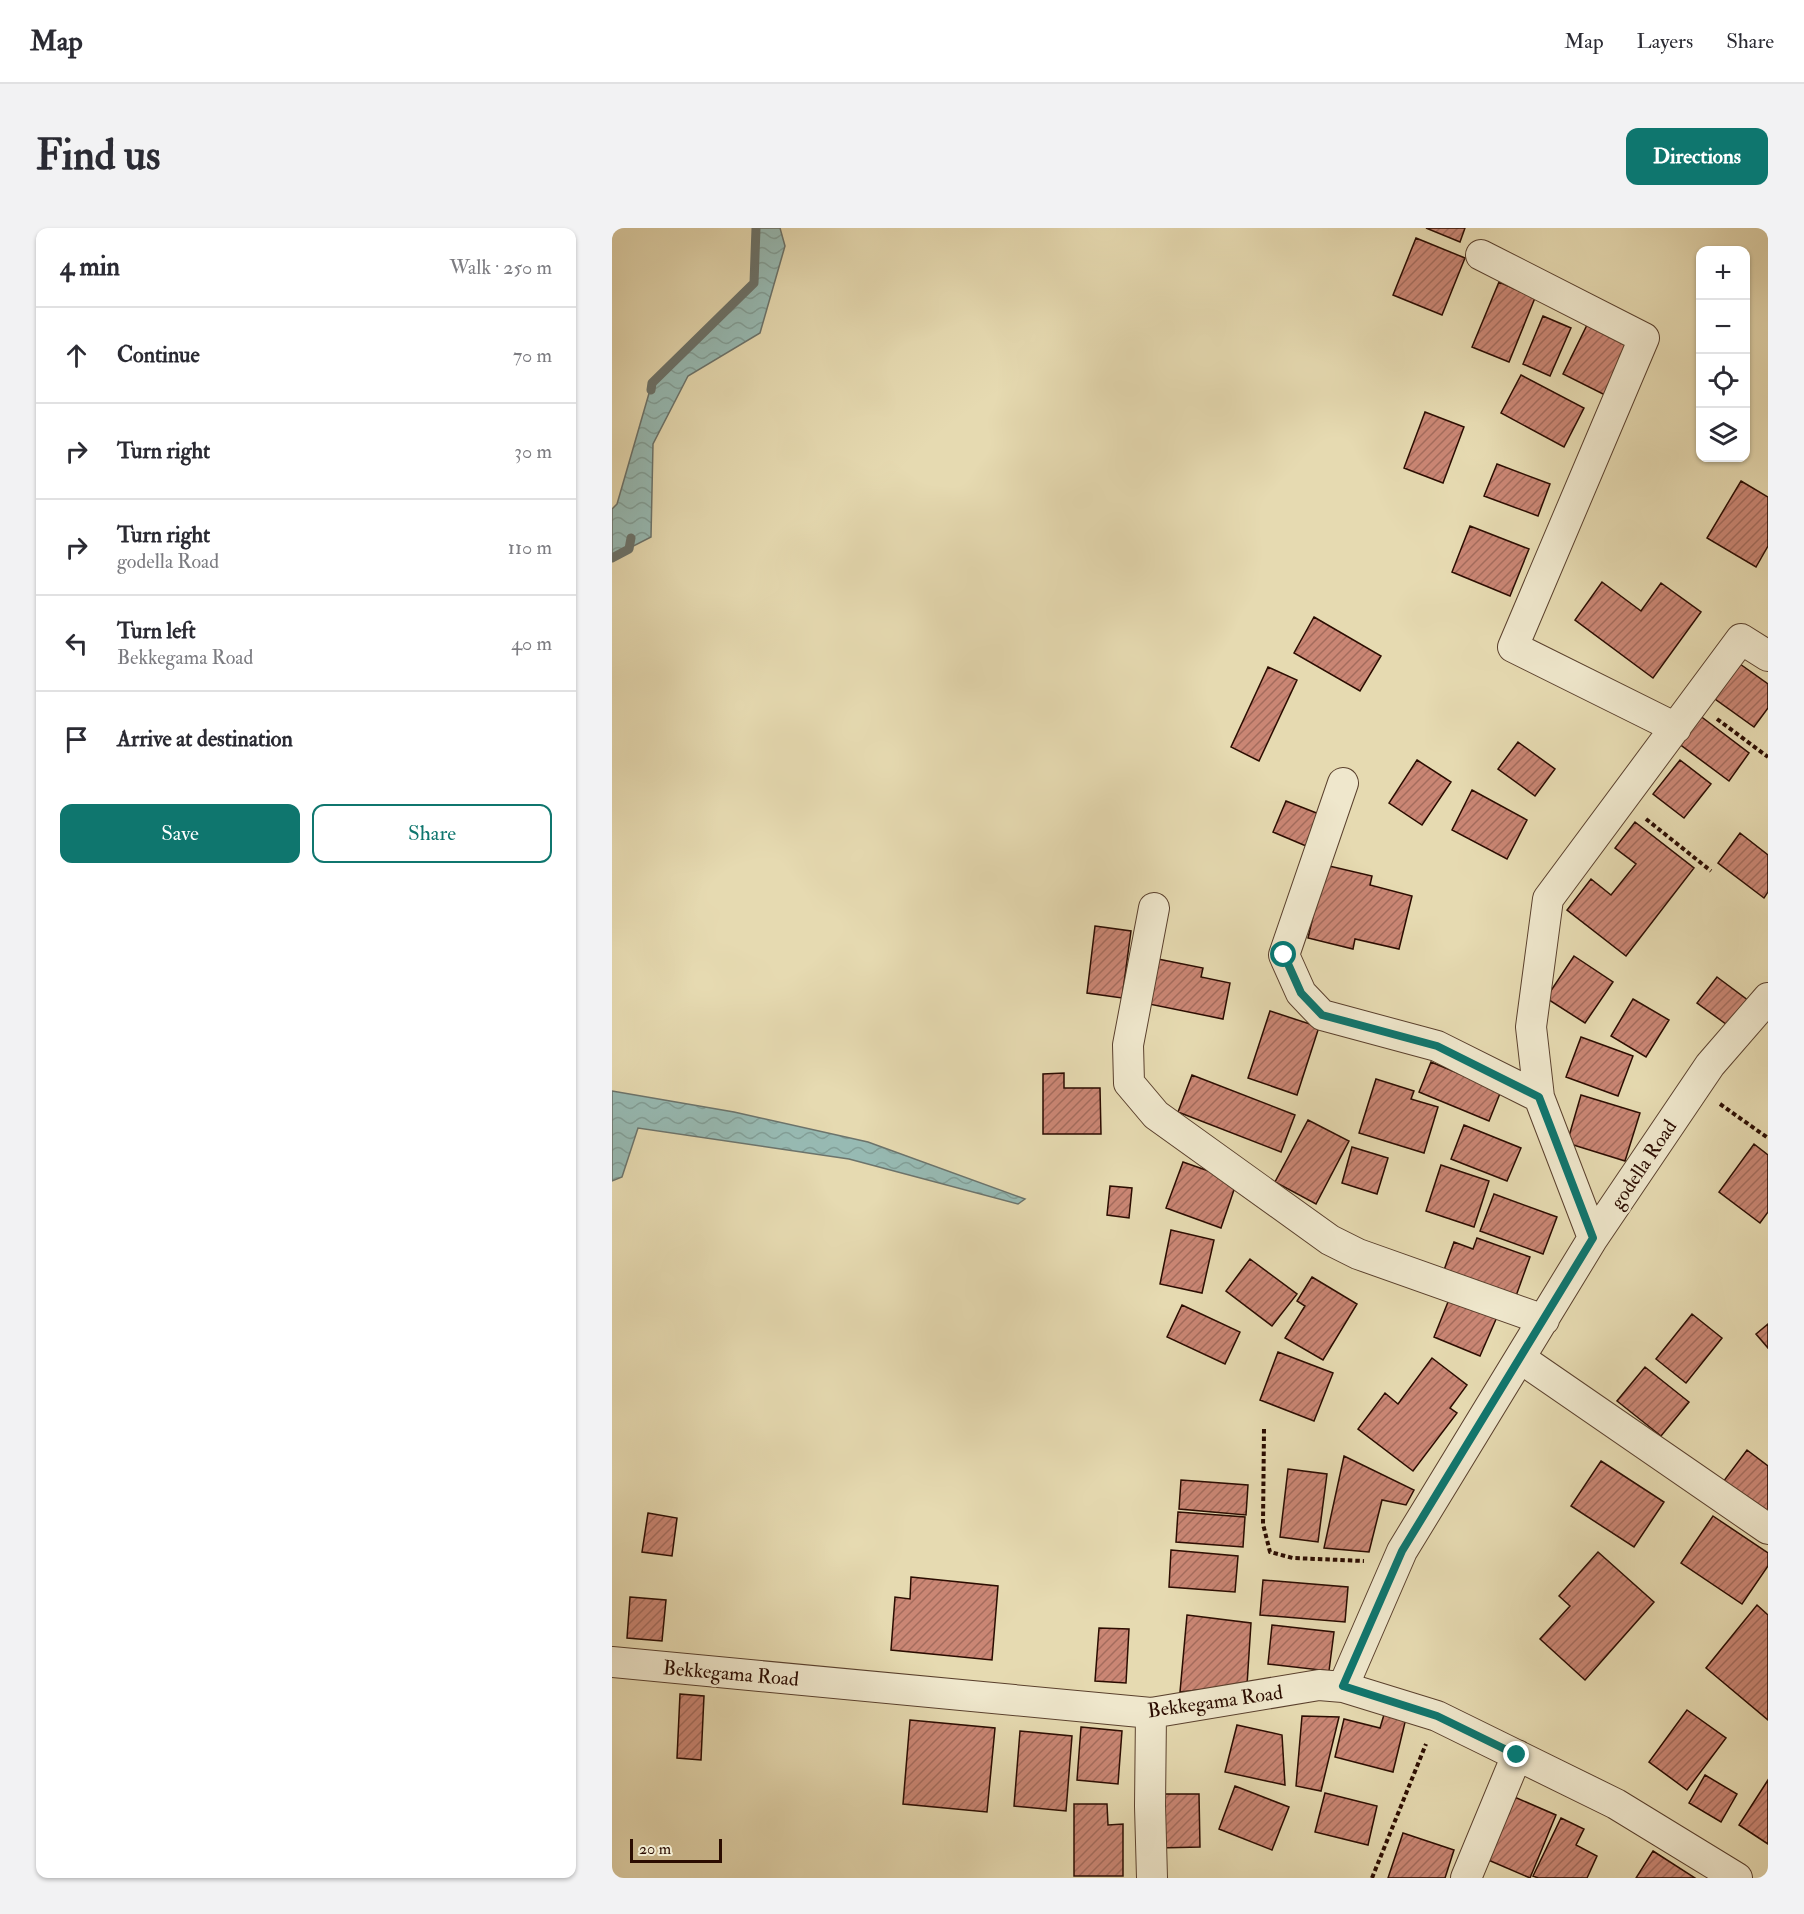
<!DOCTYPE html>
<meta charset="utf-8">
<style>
:root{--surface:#fff;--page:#f2f2f3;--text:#2b2b33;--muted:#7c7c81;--line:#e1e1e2;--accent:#0f766e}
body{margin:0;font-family:"IM FELL Double Pica",serif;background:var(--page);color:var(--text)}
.controls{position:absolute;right:18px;top:18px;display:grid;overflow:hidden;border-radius:12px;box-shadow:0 2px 4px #0004}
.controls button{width:54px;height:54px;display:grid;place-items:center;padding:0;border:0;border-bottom:2px solid var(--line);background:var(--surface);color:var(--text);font:30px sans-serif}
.scale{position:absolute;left:18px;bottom:15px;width:92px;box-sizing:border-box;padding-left:6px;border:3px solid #2b0c01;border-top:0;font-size:16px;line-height:21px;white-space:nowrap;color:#2b0c01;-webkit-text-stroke:4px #efe7cc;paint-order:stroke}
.stop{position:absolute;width:18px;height:18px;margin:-14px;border:4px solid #0f766e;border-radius:50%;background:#fff}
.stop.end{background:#0f766e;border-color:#fff;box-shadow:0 2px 6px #0008}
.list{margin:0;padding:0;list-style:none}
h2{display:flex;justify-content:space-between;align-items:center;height:78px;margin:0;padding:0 24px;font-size:26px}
h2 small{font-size:20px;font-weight:400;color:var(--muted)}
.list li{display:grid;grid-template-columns:39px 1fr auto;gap:18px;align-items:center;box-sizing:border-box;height:96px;padding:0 24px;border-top:2px solid var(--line)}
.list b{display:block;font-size:22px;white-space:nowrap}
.list p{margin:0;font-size:20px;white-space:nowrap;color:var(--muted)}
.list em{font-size:20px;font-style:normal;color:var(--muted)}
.actions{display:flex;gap:12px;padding:18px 24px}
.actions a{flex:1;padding:14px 0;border:2px solid var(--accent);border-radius:12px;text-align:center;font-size:21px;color:var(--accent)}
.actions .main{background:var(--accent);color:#fff}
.icon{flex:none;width:33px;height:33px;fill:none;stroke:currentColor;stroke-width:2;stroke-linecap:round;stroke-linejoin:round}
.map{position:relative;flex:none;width:1156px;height:1650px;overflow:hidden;border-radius:12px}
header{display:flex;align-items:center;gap:36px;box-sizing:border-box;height:84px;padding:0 30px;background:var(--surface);border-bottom:2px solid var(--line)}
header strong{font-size:28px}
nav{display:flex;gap:33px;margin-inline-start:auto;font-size:21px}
.intro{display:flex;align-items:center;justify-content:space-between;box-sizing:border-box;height:144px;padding:0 36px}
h1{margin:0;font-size:42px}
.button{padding:15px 27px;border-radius:12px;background:var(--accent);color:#fff;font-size:21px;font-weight:700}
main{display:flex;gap:36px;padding:0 36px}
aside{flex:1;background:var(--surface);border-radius:12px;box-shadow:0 2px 4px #0004}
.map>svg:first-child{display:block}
.water{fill:url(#water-waves);stroke:#6c746c;stroke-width:1.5}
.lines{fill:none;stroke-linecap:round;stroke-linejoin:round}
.stream{stroke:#6c746c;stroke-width:9}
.building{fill:url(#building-hatch);stroke:#2b0c01;stroke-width:1.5}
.street-casing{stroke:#5a402d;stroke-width:32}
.path{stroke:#2b0c01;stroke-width:4;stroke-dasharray:4.5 3;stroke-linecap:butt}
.street{stroke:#efe7cc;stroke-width:30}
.route{stroke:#0f766e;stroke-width:8}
.labels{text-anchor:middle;stroke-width:5;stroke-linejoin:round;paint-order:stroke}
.street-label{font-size:20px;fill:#2b0c01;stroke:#efe7cc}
</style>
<header>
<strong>Map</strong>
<nav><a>Map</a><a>Layers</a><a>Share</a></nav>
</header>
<div class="intro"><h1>Find us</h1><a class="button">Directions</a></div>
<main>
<aside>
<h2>4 min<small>Walk · 250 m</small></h2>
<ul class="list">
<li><svg class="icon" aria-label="ahead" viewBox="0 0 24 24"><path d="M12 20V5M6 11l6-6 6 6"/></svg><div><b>Continue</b></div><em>70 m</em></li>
<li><svg class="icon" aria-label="right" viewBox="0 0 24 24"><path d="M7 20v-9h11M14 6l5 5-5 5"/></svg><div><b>Turn right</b></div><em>30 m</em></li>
<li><svg class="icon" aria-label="right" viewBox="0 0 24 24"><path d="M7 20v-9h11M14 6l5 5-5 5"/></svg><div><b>Turn right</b><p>godella Road</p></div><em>110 m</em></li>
<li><svg class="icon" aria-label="left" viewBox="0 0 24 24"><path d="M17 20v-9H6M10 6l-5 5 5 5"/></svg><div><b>Turn left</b><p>Bekkegama Road</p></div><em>40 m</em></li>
<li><svg class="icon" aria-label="arrive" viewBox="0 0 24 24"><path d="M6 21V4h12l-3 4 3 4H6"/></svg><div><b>Arrive at destination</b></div></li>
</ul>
<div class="actions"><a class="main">Save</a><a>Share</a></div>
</aside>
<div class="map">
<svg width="1156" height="1650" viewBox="0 0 1156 1650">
<defs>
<pattern id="water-waves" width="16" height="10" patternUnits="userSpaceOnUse" patternTransform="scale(1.5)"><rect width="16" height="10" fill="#97bab3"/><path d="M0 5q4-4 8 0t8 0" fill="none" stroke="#829f98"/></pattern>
<pattern id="building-hatch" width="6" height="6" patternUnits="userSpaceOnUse" patternTransform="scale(1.5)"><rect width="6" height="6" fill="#ca8674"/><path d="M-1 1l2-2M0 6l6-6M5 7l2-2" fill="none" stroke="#a46c5d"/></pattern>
</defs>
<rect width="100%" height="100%" fill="#e6dab1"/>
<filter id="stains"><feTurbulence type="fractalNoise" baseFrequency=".00333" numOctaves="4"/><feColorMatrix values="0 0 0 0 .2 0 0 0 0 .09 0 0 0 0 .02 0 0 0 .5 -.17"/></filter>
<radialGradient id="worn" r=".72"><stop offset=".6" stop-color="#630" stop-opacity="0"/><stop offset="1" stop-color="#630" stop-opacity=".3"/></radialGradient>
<path class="water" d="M144,0H168L173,18L148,105L76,148L41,216L39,309L0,329V281L5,276L40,155L142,55Z
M0,863L122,884L256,914L413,971L406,976L237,931L26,900L10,949L0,953Z"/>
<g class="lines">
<path class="stream" d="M39,162L40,155L142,55L144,0
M0,330L17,321L19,310"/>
</g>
<path class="building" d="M814,0H853L848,14Z
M804,10L853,30L830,87L781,67Z
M887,54L923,70L897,134L860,119Z
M931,88L959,100L938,148L911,136Z
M976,95L1018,115L993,167L951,146Z
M909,147L972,180L952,219L889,185Z
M813,184L852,199L831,255L792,240Z
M885,236L938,256L926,288L872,268Z
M1129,253L1156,269V318L1144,339L1095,310Z
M858,298L917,321L898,368L840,344Z
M990,354L1029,383L1049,355L1089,384L1041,450L963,392Z
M702,389L769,428L748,463L682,425Z
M1128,436L1156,456V480L1142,499L1103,471Z
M656,439L685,452L647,533L619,519Z
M1087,487L1137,525L1117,553L1066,515Z
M906,514L943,541L923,568L886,541Z
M805,532L839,554L810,597L777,575Z
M1068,532L1099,556L1072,590L1041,566Z
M860,562L915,592L895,631L840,602Z
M674,573L707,586L694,618L661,604Z
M1023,594L1082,640L1014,728L955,682L979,651L999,667L1024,636L1003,620Z
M1128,605L1156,627V664L1152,670L1106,635Z
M713,637L760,648L758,657L800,668L787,721L743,711L741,721L696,710Z
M483,698L519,703L510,770L475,765Z
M962,728L1001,754L973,795L934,770Z
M546,731L591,740L589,749L618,755L611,791L537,776Z
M1105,749L1137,773L1118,799L1085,775Z
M1021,771L1057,792L1034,829L999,808Z
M658,783L707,799L685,867L636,850Z
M969,809L1021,828L1006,868L954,849Z
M819,834L889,863L877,893L807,864Z
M452,845V860H488L489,906H431V846Z
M580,847L683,887L669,924L566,884Z
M764,851L802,863L799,871L826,879L812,925L747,905Z
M969,867L1028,885L1013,933L955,915Z
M696,892L737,913L704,976L663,954Z
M852,897L909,920L895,953L839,931Z
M1142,916L1156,927V984L1148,995L1107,964Z
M740,919L776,930L765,966L730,955Z
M571,934L625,953L609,1000L554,980Z
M829,937L877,953L862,999L814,983Z
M498,958L520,960L517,990L495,987Z
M882,966L945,989L931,1026L868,1003Z
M559,1002L602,1012L590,1065L548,1056Z
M865,1010L918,1029L904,1068L832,1042L842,1014L861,1021Z
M638,1031L685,1066L660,1098L614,1063Z
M700,1049L745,1076L711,1132L673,1110L693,1078L685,1073Z
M838,1069L885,1089L868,1128L822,1109Z
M570,1077L628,1104L613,1136L555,1109Z
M1080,1086L1110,1110L1074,1155L1044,1131Z
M1156,1096V1120L1144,1106Z
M666,1124L721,1145L702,1193L648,1172Z
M820,1130L855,1157L838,1180L845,1185L801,1243L746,1201L773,1165L786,1176Z
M1033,1139L1077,1174L1049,1208L1005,1173Z
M1135,1222L1156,1238V1288L1111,1254Z
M732,1228L802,1262L794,1277L770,1272L757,1324L712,1320Z
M989,1233L1052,1274L1022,1319L959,1278Z
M676,1241L715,1246L706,1314L668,1309Z
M569,1252L636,1257L634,1287L567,1281Z
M566,1284L633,1289L631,1319L564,1314Z
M36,1285L65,1290L60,1328L30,1324Z
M1101,1288L1156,1325V1338L1130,1376L1069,1335Z
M559,1322L626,1328L623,1364L557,1359Z
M986,1324L1042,1374L973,1452L928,1411L958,1378L947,1368Z
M299,1349L386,1358L380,1432L279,1422L283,1369L298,1371Z
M651,1352L736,1359L733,1394L648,1387Z
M18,1369L54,1372L50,1413L15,1410Z
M1145,1377L1156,1387V1492L1094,1440Z
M575,1387L639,1395L635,1457L568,1464Z
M660,1397L722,1404L717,1443L656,1436Z
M487,1400L517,1401L514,1455L483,1453Z
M68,1466L92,1468L89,1532L65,1530Z
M774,1480L795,1486L781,1544L723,1529L732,1491L768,1500Z
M1075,1482L1114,1510L1075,1562L1037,1534Z
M690,1488L727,1489L709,1563L684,1558Z
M298,1492L383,1500L375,1584L291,1576Z
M625,1497L670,1507L673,1557L613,1544Z
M469,1499L510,1503L506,1556L465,1552Z
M408,1503L460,1508L454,1583L402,1578Z
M1093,1547L1125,1566L1109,1594L1077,1575Z
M1156,1552V1616L1127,1597Z
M623,1558L677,1579L660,1622L607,1601Z
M713,1565L765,1578L756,1617L703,1604Z
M546,1566H587L588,1619L547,1620Z
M900,1568L944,1587L918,1650L874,1631Z
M462,1576H495L496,1597L511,1596V1648H462Z
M949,1590L972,1601L964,1617L985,1628L975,1650H926L921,1648Z
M791,1605L842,1622L833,1650H776Z
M1041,1623L1083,1650H1024Z"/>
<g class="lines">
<g class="street-casing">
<path id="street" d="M869,27L1032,110L901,419L1064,500
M731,555L672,727L689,765L710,787L825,818L927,869L981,1010
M542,680L516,817L517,855L544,887L718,1012L746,1026L932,1092
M927,869L919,799L936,671L1129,411L1156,428
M908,1130L1156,1301
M0,1434L539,1485L707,1457L731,1459L825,1488L1004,1576L1125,1650
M731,1459L790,1323L981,1010L1098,837L1156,770
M539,1485L538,1578L540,1650
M854,1650L905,1527"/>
</g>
<path class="path" d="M1105,491L1156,529
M1034,591L1099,643
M1108,876L1156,910
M652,1201L651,1296L658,1324L681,1330L752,1333
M760,1650L814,1516"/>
<use href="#street" class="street"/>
</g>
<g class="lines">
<path class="route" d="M672,727L689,765L710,787L825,818L927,869L981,1010L790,1323L731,1458L825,1488L905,1527"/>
</g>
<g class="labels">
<g class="street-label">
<text transform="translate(1031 936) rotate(-56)" y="7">godella Road</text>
<text transform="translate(119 1445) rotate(5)" y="7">Bekkegama Road</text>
<text transform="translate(603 1473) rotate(-8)" y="7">Bekkegama Road</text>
</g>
</g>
<rect width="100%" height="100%" filter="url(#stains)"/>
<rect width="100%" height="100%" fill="url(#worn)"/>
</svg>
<div class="controls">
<button>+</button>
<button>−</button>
<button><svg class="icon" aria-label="locate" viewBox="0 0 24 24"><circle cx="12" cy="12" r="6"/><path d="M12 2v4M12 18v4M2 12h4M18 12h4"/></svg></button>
<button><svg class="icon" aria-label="layers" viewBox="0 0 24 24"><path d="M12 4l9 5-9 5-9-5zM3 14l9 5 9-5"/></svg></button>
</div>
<div class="scale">20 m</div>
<div class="stop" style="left:672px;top:727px"></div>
<div class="stop end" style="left:905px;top:1527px"></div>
</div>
</main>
